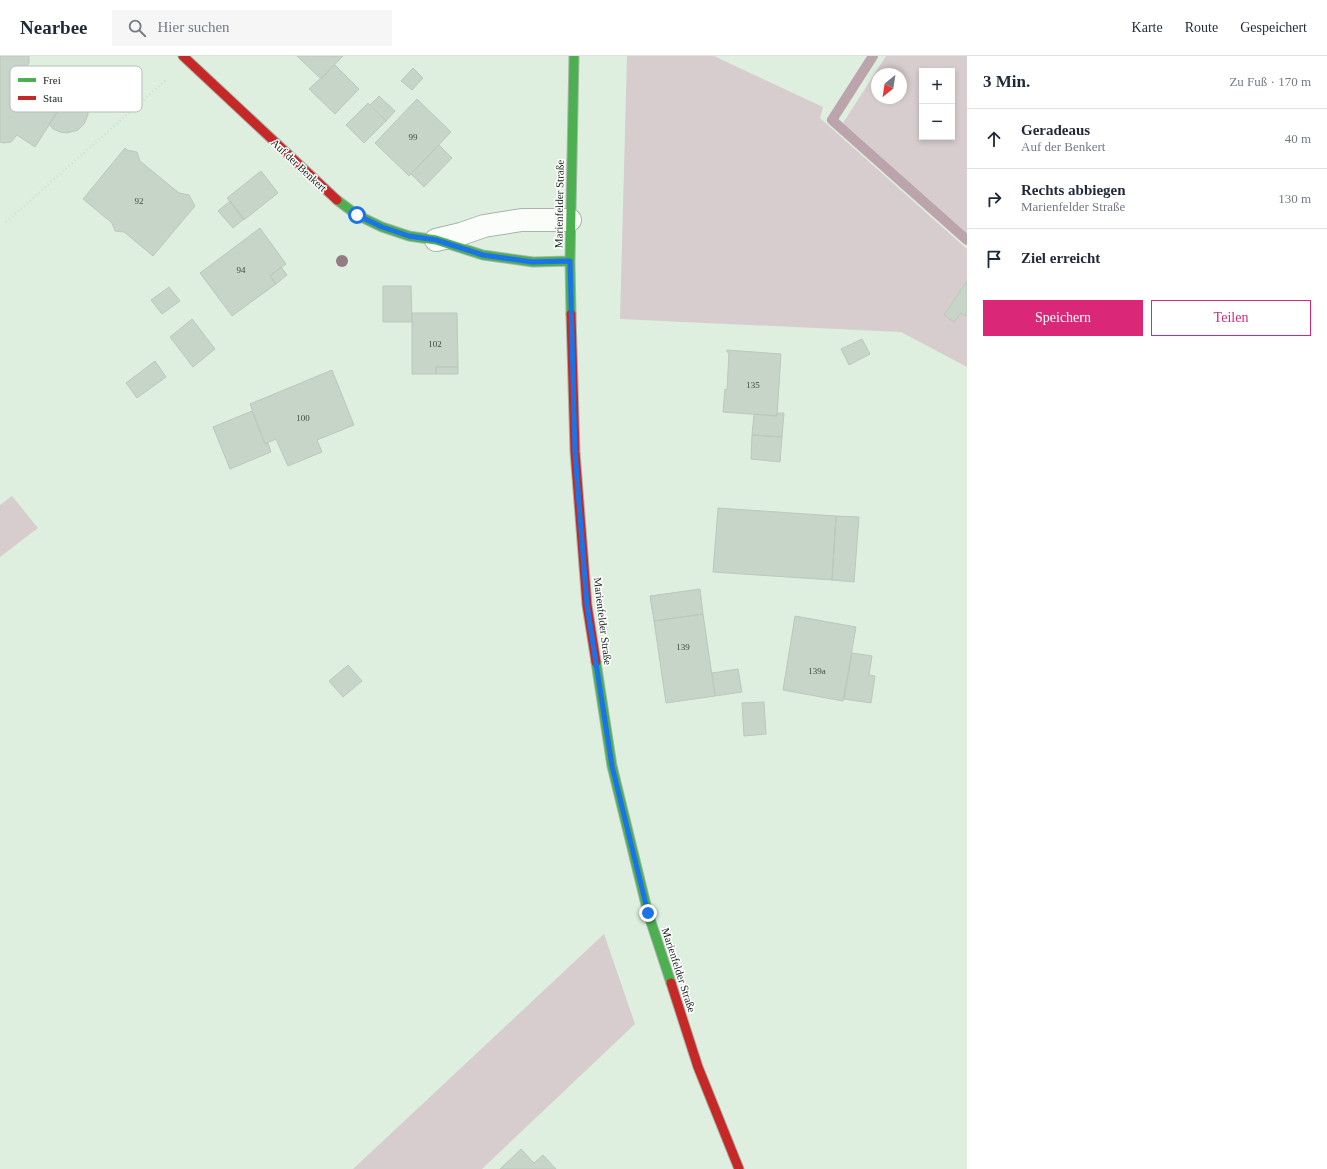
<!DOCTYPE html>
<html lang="de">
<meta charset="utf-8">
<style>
:root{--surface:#fff;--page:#f6f6f7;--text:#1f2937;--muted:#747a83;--line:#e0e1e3;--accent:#db2777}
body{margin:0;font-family:Georgia,serif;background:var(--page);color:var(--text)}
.controls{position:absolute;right:12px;top:12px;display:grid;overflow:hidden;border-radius:0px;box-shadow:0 2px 6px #0003}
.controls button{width:36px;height:36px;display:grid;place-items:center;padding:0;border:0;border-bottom:1px solid var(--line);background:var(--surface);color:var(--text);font:20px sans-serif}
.compass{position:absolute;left:871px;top:12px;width:36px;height:36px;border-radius:50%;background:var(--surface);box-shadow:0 2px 6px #0003;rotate:210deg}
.stop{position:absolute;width:12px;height:12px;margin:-9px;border:3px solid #1a73e8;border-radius:50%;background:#fff}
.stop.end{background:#1a73e8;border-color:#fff;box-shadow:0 1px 4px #0008}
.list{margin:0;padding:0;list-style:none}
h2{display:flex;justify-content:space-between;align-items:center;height:52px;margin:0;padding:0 16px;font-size:17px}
h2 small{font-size:13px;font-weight:400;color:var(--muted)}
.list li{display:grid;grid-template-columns:26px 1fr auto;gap:12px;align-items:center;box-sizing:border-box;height:60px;padding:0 16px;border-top:1px solid var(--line)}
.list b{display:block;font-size:15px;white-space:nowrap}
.list p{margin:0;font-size:13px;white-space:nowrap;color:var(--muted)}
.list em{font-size:13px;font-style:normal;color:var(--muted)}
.actions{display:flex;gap:8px;padding:12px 16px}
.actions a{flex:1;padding:9px 0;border:1px solid var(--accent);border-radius:0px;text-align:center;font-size:14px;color:var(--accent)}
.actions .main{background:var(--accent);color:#fff}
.icon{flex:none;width:22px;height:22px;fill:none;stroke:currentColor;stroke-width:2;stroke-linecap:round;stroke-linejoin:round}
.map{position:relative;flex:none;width:967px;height:1113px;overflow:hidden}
header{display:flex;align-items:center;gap:24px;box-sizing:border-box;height:56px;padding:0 20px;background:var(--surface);border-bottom:1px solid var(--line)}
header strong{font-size:19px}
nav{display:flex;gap:22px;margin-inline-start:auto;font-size:14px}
.search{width:280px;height:36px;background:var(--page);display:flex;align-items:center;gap:10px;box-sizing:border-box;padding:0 14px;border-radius:0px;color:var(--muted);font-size:15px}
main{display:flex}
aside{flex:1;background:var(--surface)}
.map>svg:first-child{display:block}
.green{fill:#d7cdce;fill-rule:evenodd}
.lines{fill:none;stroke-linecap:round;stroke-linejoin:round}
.stream{stroke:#bca4ad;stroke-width:10}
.building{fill:#c6d5c8;stroke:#bbc8bd}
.street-casing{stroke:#a7b4a8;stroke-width:24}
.fast-casing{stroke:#a7b4a8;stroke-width:11}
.jam-casing{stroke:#a7b4a8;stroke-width:11}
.path{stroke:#d5dad6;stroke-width:2.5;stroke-dasharray:1 3;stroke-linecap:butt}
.street{stroke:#fafdfa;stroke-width:22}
.fast{stroke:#4caf50;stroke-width:9}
.jam{stroke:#c62828;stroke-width:9}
.tree{fill:#927c84}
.route{stroke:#1a73e8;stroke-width:5}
.labels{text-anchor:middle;stroke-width:3;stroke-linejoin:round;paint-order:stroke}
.number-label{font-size:9px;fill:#424e44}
.street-label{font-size:11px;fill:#152017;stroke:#fff}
.key{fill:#fff;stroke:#b9bcb9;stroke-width:1}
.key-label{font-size:11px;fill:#152017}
</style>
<header>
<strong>Nearbee</strong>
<div class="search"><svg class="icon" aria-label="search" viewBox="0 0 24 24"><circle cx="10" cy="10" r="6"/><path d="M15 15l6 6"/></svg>Hier suchen</div>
<nav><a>Karte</a><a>Route</a><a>Gespeichert</a></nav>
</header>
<main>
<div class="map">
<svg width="967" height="1113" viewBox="0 0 967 1113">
<rect width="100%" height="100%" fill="#deefe0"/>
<path class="green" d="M627,0H714L823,51L820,62L967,193V311L901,276L620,263Z
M886,0H967V177L843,67ZM922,15H952V81H922ZM877,18H901V42H877Z
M12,440L38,472L0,501V449Z
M604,878L635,968L482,1113H353Z"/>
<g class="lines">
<path class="stream" d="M873,0L832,64L967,184"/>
</g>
<path class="building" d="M0,0H29V7L23,17L42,29L46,22L55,24L59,27L63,34L65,38L64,46L35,91L17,79L11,86L4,87L0,86Z
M297,0H343L321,23Z
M335,9L359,33L335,58L309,33Z
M413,12L423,22L412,34L401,25Z
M68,33L79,37L85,43L88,52V59L84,68L78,74L67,77L60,76L53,73L49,68L64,46L65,38L63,34Z
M379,40L395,55L386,65L370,49Z
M417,43L451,76L409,120L375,87Z
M368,47L386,65L364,87L346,69Z
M439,89L452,102L424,131L411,118Z
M125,92L127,94L137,96L140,105L179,137L189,139L195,150L153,200L124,176L115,175L112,167L83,143Z
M261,115L278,137L244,164L227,142Z
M230,145L244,163L233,172L218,155Z
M260,172L286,208L270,220L276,228L232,260L200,217Z
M281,211L287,219L276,228L270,220Z
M967,225V257L965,260L961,257L954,266L944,259Z
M383,230H411L412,266H383Z
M169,231L180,245L162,258L151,244Z
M412,257H457L458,311H436V318H412Z
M192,263L215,293L193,311L170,281Z
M862,283L870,298L849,309L841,293Z
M727,294L781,298L777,360L723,356L725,333L727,334L729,296H727Z
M155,305L166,321L137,342L126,327Z
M436,311H458V318H436Z
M332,314L354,369L317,384L322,396L288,410L276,383L265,388L250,348Z
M252,355L265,388L268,387L271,396L230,413L213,371Z
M777,357H784L782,381L752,379L754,358L777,360Z
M752,379L782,381L780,406L751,403Z
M718,452L836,460L832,524L713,516Z
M836,460L859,461L854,526L832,524Z
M700,533L703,558L654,565L650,540Z
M703,558L715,640L666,647L654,565Z
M795,560L856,571L843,645L783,634Z
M852,597L872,600L869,619L875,620L871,647L844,643Z
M348,609L362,625L343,641L329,625Z
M738,613L742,636L715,640L712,617Z
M764,646L766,678L744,680L742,647Z
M521,1093L534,1107L543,1099L556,1113H500Z"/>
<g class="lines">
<g class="street-casing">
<path id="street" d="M436,184L461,178L484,170L522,164H570"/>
</g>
<g class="fast-casing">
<path id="fast" d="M337,144L357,159L382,171L409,180L436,184L483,199L533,206L570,205
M571,258L570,205L574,0
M596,606L612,710L648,857L671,927"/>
</g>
<g class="jam-casing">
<path id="jam" d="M183,0L337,144
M571,258L575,396L587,549L596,606
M671,927L698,1011L739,1113"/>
</g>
<path class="path" d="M6,166L167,23"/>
<use href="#street" class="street"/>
<use href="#fast" class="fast"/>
<use href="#jam" class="jam"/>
</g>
<circle class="tree" cx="342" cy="205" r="6"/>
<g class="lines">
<path class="route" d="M357,159L382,171L409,180L436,184L483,199L532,206L570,205L575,396L587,549L612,710L648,857"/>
</g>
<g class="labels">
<g class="number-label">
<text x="413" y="84">99</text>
<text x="139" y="148">92</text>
<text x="241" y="217">94</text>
<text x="435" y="291">102</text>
<text x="753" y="332">135</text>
<text x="303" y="365">100</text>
<text x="683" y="594">139</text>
<text x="817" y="618">139a</text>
</g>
<g class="street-label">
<text transform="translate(299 109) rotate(43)" y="4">Auf der Benkert</text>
<text transform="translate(559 148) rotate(-89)" y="4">Marienfelder Straße</text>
<text transform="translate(603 565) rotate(83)" y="4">Marienfelder Straße</text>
<text transform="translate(679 914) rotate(72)" y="4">Marienfelder Straße</text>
</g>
</g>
<rect x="10" y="10" width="132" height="46" rx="6" class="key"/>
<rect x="18" y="22" width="18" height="4" fill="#4caf50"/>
<rect x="18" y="40" width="18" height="4" fill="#c62828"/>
<g class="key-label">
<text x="43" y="28">Frei</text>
<text x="43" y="46">Stau</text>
</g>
</svg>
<div class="controls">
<button>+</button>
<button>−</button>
</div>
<svg class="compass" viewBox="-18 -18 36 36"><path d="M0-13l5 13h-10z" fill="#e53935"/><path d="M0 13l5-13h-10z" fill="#747a83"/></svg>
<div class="stop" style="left:357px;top:159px"></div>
<div class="stop end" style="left:648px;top:857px"></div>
</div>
<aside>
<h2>3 Min.<small>Zu Fuß · 170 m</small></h2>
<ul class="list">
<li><svg class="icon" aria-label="ahead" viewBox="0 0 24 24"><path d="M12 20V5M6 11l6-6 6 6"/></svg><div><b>Geradeaus</b><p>Auf der Benkert</p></div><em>40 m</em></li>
<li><svg class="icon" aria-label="right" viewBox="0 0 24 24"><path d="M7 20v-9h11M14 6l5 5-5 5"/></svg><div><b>Rechts abbiegen</b><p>Marienfelder Straße</p></div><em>130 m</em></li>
<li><svg class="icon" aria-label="arrive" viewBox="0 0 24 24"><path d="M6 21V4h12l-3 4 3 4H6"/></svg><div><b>Ziel erreicht</b></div></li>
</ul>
<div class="actions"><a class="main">Speichern</a><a>Teilen</a></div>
</aside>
</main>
